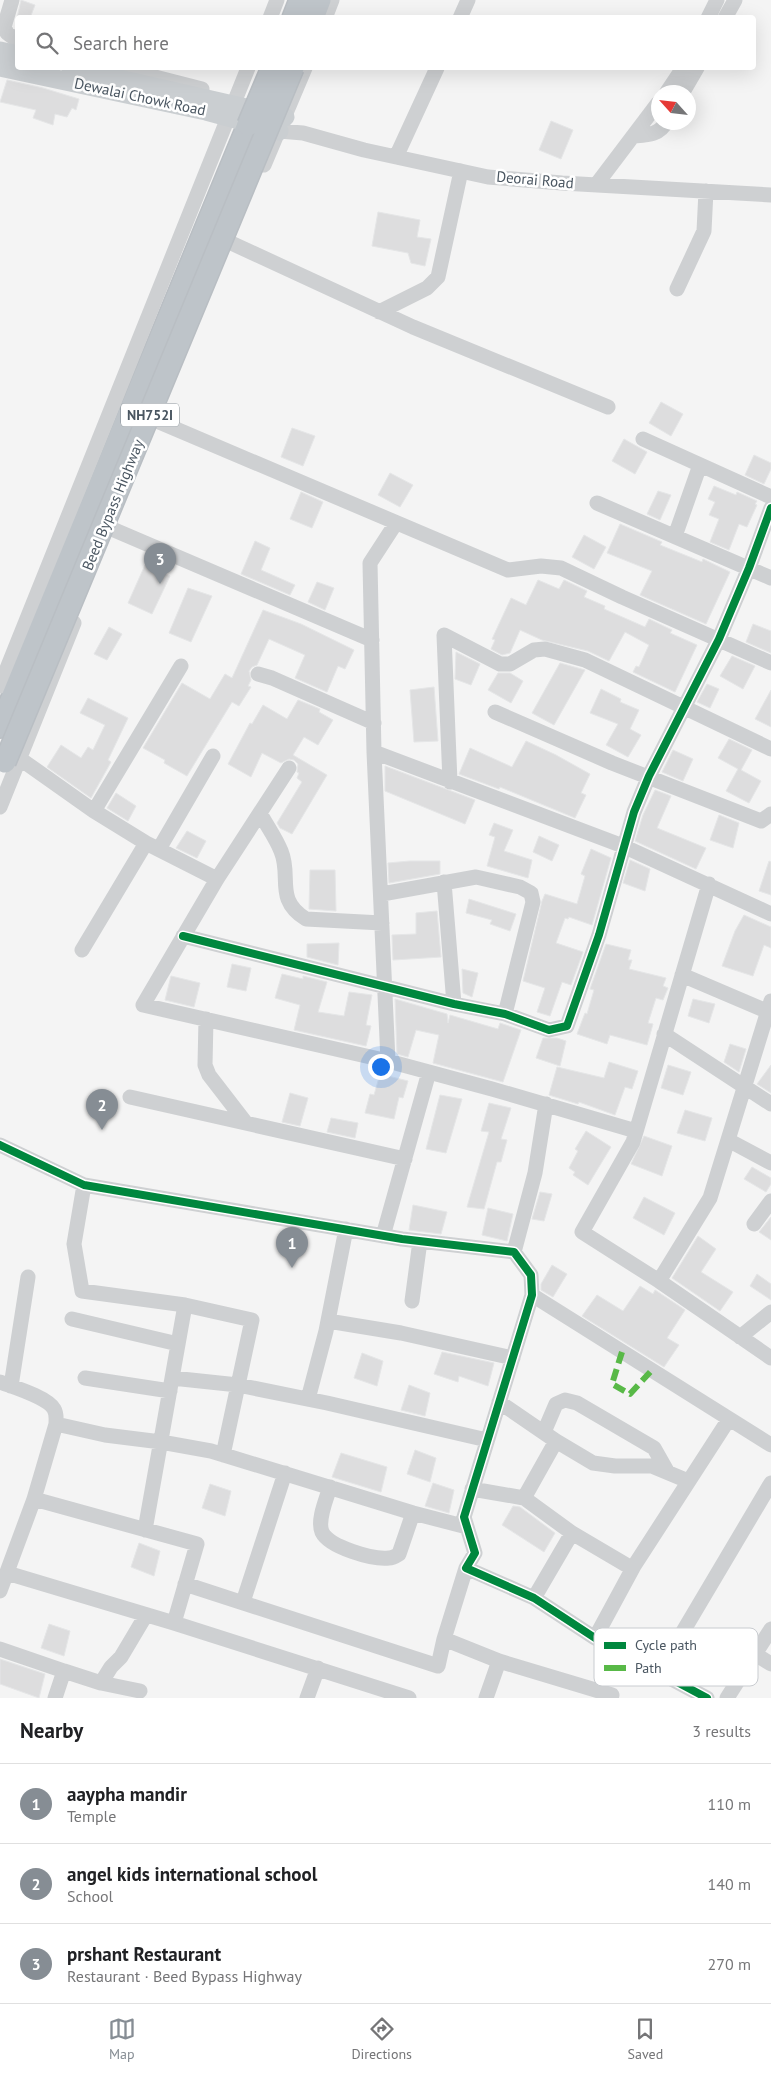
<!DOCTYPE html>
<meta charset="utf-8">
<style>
:root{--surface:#fff;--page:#f2f2f2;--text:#202124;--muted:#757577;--line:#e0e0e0;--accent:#868d94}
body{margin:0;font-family:"PT Sans",sans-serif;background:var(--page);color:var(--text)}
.compass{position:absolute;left:651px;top:85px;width:45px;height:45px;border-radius:50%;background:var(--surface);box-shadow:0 5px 20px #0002;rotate:297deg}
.you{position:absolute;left:380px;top:1066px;width:18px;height:18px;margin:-12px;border:4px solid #fff;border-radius:50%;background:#1a73e8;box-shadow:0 0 0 8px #1a73e833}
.badge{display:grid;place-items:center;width:32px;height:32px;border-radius:50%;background:var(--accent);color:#fff;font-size:16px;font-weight:700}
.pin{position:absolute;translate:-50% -41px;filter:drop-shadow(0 1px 2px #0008)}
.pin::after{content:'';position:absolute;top:26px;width:18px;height:15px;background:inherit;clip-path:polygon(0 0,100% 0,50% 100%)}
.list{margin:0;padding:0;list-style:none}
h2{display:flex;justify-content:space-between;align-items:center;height:65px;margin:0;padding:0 20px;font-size:21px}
h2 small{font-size:16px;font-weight:400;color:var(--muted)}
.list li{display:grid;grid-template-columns:32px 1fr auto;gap:15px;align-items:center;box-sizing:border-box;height:80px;padding:0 20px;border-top:1px solid var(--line)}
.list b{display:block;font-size:19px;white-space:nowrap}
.list p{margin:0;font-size:16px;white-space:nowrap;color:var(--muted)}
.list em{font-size:16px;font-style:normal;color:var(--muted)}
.icon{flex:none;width:28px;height:28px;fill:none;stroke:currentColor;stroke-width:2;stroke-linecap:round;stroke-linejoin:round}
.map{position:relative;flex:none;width:771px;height:1698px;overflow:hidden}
.search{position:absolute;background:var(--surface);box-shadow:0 5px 20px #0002;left:15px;right:15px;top:15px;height:55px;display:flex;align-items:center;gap:12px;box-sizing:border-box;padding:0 18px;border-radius:5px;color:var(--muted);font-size:19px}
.sheet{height:305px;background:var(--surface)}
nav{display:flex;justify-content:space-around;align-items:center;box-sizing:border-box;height:70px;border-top:1px solid var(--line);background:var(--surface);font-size:14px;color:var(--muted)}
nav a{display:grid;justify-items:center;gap:2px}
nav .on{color:var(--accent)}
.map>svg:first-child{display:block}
.building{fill:#ddddde;stroke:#e5e6e7}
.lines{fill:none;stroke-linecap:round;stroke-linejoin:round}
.highway-casing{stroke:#b9bec3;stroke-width:24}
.minor{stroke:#ced0d2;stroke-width:15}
.major{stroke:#caced1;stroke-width:19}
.highway{stroke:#bec4c9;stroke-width:21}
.highway-bridge-casing{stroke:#b9bec3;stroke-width:24;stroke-linecap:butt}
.highway-bridge{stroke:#bec4c9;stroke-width:21}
.quiet{stroke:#58b947;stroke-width:6;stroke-dasharray:12 6;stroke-linecap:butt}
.cycleway-casing{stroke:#fff;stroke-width:11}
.cycleway{stroke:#00873e;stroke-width:8}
.labels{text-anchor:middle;stroke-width:5;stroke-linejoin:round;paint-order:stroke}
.shield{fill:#fff;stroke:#808990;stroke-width:1}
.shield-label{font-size:14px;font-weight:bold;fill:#4a5661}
.street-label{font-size:15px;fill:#4a5661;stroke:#fff}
.key{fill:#fff;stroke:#c9ccd0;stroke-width:1}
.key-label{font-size:14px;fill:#4a5661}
</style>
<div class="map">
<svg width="771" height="1698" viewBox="0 0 771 1698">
<rect width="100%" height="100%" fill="#f4f4f4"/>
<path class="building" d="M21,0L35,5L30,18H17Z
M7,80L43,88L79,99L76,110L72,108L67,117L55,114L53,125L33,118L36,110L0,102Z
M551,121L573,130L561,159L539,150Z
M378,212L420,220L417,237L431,239L425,266L411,263L408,253L372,246Z
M661,402L683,414L671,436L649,423Z
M292,428L315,436L303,466L281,457Z
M624,439L647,452L635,474L612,461Z
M754,455L771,463V469L764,484L745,475Z
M390,473L413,485L400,507L378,495Z
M714,486L736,495L737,492L757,501L755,504L757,505L747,527L739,524L729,550L710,542L719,519L709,515L715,502L708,499Z
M658,491L671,495L660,520L647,514Z
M301,492L323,502L312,528L290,519Z
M620,524L662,542L660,545L702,562L703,559L730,572L706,624L640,595L652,571L607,553Z
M584,535L606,547L594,569L572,557Z
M255,541L270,548L261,570L295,585L290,595L241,574Z
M145,565L170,576L152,614L128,603Z
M538,580L559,589L564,580L587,591L584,597L605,606L604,609L645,627L649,619L672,630L670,633L697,645L675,692L633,672L636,666L639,667L649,645L625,632L609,661L588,651L542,640L520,630L510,653L502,655L491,649L495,640L492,639L511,598L526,605Z
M317,582L334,588L325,610L308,602Z
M188,588L212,596L191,642L169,633Z
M263,610L301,624L354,650L345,669L338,666L327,692L295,678L305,655L269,639L257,665L252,667L249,671L251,680L248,686L251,687L239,706L232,702L187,776L164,763L165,760L143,748L182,683L210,699L225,674L232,678Z
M753,624L771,631V653L746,642Z
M109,627L122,634L107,660L94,654Z
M456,652L480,664L471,685L455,679Z
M732,656L755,666L743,689L720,676Z
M560,663L585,670L554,725L532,713Z
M498,673H510L523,681L511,703L488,690Z
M707,684L719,689L710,708L697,702Z
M434,687L438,741L414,742L410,690Z
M601,689L621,699L620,702L639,710L630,729L641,735L628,757L606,745L618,724L590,713Z
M771,690V727L755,719Z
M88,698L128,718L108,760L111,762L91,798L47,767L61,745L81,758L88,747L93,750L105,725L80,713Z
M298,700L320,709L319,712L333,720L318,745L304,737L293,755L327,775L292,834L280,828L277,823L302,782L297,778L299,773L297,772L298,764L294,760L289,759L281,763L262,753L251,777L228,764L250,723L252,724L263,705L287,719Z
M729,739L752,750L741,770L761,781L749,803L726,791L738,769L718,758Z
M526,741L556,755L590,774L581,793L586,795L575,818L500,787L499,789L459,774L470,748L512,767Z
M673,750L693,759L683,781L662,772Z
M385,766L475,800L465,824L385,791Z
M655,790L671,796L657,828L706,848L696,869L635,841L643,815Z
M116,793L136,806L128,821L107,808Z
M719,815L739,823L733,848L710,840Z
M494,823L513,830L504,851L532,860L528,878L487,866L495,837L489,835Z
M187,831L206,841L197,858L176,848Z
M539,836L559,845L552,861L533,852Z
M591,849L611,858L592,925L569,917L568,919L565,918L556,943L583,952L571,985L562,982L550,1016L537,1012L545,988L523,981L542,901L545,894L577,904L585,876L581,874Z
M630,860L650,869L645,891L623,883Z
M410,861H440V874L389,883L388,863Z
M769,861L771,862V895L759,891Z
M310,870H335L336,911L309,909Z
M469,899L516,914L510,931L490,924L492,920L466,913Z
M437,911L441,957L393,960L392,935L416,934V913Z
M744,915L771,927V948L764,945L753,976L722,966L735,931Z
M339,943L338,965L307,957V944Z
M606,944L631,950L628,960H632L629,969L666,978L663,986L668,988L663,1000L656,998L648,1023L653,1024L647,1045L610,1035L607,1044L577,1034L585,1013L587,1014L594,990L590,989Z
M232,964L251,968L246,991L227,987Z
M462,969L478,973L472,997L463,993Z
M282,974L303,979V976L327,982L318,1012L344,1016L349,992L372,995L366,1025L371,1026L366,1046L294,1030L300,1005L275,998Z
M171,976L200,983L194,1007L165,1000Z
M395,999L447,1014L448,1023L450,1015L498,1029L500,1023L521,1030L503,1082L433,1063L439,1035L416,1030L408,1057L397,1054Z
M693,999L715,1004L709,1023L688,1016Z
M543,1038H557L566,1041L560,1066L536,1058Z
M730,1044L746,1049L739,1072L724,1062Z
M609,1062L638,1071L632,1089L625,1087L615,1115L579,1102L578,1104L549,1095L557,1067L604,1078Z
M668,1065L691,1072L683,1095L661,1088Z
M771,1065V1093L757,1084Z
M380,1074L408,1081L403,1098L399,1097L394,1119L365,1113L370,1094L374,1095Z
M290,1093L308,1098L300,1126L282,1122Z
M440,1095L462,1099L446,1153L426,1149Z
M489,1103L511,1108L501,1139L507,1140L501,1162H497L484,1209L467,1207L489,1132L481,1131Z
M685,1110L712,1118L705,1141L677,1133Z
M331,1118L358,1123L355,1138L327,1132Z
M586,1131L611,1147L588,1185L573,1175L575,1172L569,1168L578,1151L575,1149Z
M644,1136L672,1146L662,1176L631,1164Z
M752,1167L771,1178V1184L766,1192L744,1179Z
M540,1192L552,1194L544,1221L532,1219Z
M644,1197L675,1213L664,1235L633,1218Z
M413,1205L447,1212L441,1234L409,1230Z
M488,1208L513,1214L507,1241L482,1235Z
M771,1217V1240L759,1232Z
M698,1236L716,1249L701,1272L733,1292L720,1311L672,1278Z
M552,1265L567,1274L553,1297L541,1290V1284Z
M757,1274L771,1284V1300L750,1286Z
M640,1286L653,1294L655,1290L685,1310L667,1338L679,1345L664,1367L582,1316L597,1295L623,1311Z
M442,1352L494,1363L488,1386L459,1376L458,1382L434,1374Z
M362,1353L383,1361L377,1386L354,1378Z
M409,1385L430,1393L425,1416L401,1410Z
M415,1450L436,1458L430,1482L407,1474Z
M341,1453L387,1467L381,1492L332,1477Z
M433,1483L454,1490L449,1513L425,1506Z
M210,1484L231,1491L225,1516L202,1508Z
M513,1506L520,1507L555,1533L544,1552L502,1525Z
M139,1543L160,1551L154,1576L131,1567Z
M49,1624L70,1631L64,1656L41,1648Z
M0,1659L45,1674L39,1698L0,1684Z"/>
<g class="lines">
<g class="highway-casing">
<path id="highway" d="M293,18L300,0
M313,18L320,0
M0,727L248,125"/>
</g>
<path class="minor" d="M12,0L4,27L7,33L18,41
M270,18L277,0
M325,18L332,0
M460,18L468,0
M708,18L717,0
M725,18L735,0
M120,68L202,89
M667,92L683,68
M683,92L697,68
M279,131L303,133L364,150L488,177L562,183L771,195
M634,136C646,135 660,135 666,122
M396,157L437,68
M264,165L305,68
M596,185L658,103
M229,242L413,327L608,407
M677,289L704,231L706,191
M379,312L427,288L438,277L461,171
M157,421L508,570L541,566L561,568L622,597L771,663
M643,439L771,497
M597,503L771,578
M112,529L372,640
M675,536L700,465
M258,674L272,678L374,723
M0,686L248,68
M495,712L612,763L761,821L771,814
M374,752L623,846L771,914
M19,758L94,811L146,843L217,879L143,1005L388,1061L492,1089L636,1131
M450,782L444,635L500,664H510L534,650L545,649L585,660L771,749
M0,807L74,623
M94,811L181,666
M260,813C267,826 276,838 281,851C292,877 274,899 306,919L382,923
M159,849L213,756
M217,879L289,768
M444,882L454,1004
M709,884L633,1142L582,1232L659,1281L771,1358
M382,894L476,877L520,887L531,893L533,902L505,1014
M183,936L454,1004L505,1014L549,1030L567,1026L599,935L634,812L649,776L719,639L749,568L771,508
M82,950L146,843
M682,975L771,1013
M206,1019L205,1065L209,1075L246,1123
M664,1034L771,1104
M388,1061L374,752L370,563L396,523
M130,1097L405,1159
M728,1140L771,1163
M0,1145L84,1185L402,1239L514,1252L531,1275L532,1295L464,1517L475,1553L466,1568L534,1598L595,1638L707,1698
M84,1185L74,1244L82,1291L185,1305
M754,1224L771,1201
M383,1236L429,1072
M514,1252L535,1173L546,1104
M659,1281L710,1198L771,1001
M532,1295L771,1445
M412,1301L420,1241
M72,1319L178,1344
M328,1321L401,1333L513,1358
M740,1337L771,1312
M85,1378L170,1391
M172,1378L238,1385L327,1403L487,1440
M0,1382C13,1387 47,1397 54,1409C57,1414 56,1418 56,1424L34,1499L0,1591
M11,1386L28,1277
M308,1399L326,1331L346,1229
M56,1424L105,1435L161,1442L211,1451L413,1513L467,1527
M544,1432L556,1404L565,1400L577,1403L654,1448L667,1471
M556,1441L593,1463L615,1466H652L688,1481
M330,1487C326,1500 317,1520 322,1532C329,1547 373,1560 389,1558C392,1558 396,1556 399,1554L413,1513
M472,1489L524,1498L556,1441L499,1402
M524,1498L572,1533L628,1566H634L729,1419
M34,1499L197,1544L174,1623
M145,1530L185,1305L252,1320L223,1455
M466,1568L444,1639L499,1661L486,1698
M7,1573L174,1623L409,1698
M185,1584L438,1666L444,1639
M534,1598L572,1533
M243,1602L285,1473
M595,1638L634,1566
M0,1649L64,1671L55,1698
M755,1654L771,1664
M499,1661L612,1695
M64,1671L101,1683L111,1667L121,1657L146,1615
M659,1672L771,1483
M101,1683L140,1691
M307,1698L318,1668
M727,1698L771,1629"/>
<path class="major" d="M0,51L18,55
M0,67L206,111L279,131
M71,68L285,117"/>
<use href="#highway" class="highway"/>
<g class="highway-bridge-casing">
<path id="highway-bridge" d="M248,125L272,68
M5,762L293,68"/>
</g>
<use href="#highway-bridge" class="highway-bridge"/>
<path class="quiet" d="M622,1352L612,1384L630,1394L652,1370"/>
<g class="cycleway-casing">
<path id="cycleway" d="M183,936L454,1004L505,1014L549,1030L567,1026L599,935L634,812L649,776L719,639L749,568L771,508
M0,1145L84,1185L402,1239L514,1252L531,1275L532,1295L464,1517L475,1553L466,1568L534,1598L595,1638L707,1698"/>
</g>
<use href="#cycleway" class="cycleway"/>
</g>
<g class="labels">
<rect class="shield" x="121" y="403.5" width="58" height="23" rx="4"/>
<g class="shield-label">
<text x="150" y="420">NH752I</text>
</g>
<g class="street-label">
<text transform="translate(140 97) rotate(12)" y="5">Dewalai Chowk Road</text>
<text transform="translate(535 180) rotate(5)" y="5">Deorai Road</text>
<text transform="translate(113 505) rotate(-68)" y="5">Beed Bypass Highway</text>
</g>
</g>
<rect x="594" y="1628" width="164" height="58" rx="8" class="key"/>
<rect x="604" y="1642" width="22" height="7" fill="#00873e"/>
<rect x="604" y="1665" width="22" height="6" fill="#58b947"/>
<g class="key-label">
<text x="635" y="1650">Cycle path</text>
<text x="635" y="1673">Path</text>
</g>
</svg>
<svg class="compass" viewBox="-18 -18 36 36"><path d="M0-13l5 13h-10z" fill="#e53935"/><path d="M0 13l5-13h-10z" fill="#757577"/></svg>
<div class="you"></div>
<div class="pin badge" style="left:292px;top:1268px">1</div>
<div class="pin badge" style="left:102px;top:1130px">2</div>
<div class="pin badge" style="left:160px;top:584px">3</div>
<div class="search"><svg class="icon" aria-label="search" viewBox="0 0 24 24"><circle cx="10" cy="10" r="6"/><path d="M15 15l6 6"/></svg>Search here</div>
</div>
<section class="sheet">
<h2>Nearby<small>3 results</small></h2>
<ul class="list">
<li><span class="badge">1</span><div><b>aaypha mandir</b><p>Temple</p></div><em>110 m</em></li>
<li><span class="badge">2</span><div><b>angel kids international school</b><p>School</p></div><em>140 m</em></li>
<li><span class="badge">3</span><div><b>prshant Restaurant</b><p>Restaurant · Beed Bypass Highway</p></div><em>270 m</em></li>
</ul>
</section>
<nav>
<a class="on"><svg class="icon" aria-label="map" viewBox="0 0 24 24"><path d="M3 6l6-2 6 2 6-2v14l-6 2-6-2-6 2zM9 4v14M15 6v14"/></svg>Map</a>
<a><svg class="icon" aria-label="directions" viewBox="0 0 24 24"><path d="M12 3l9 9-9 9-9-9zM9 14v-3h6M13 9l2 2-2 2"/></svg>Directions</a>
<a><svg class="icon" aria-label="saved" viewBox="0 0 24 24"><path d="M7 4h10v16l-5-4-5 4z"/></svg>Saved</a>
</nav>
